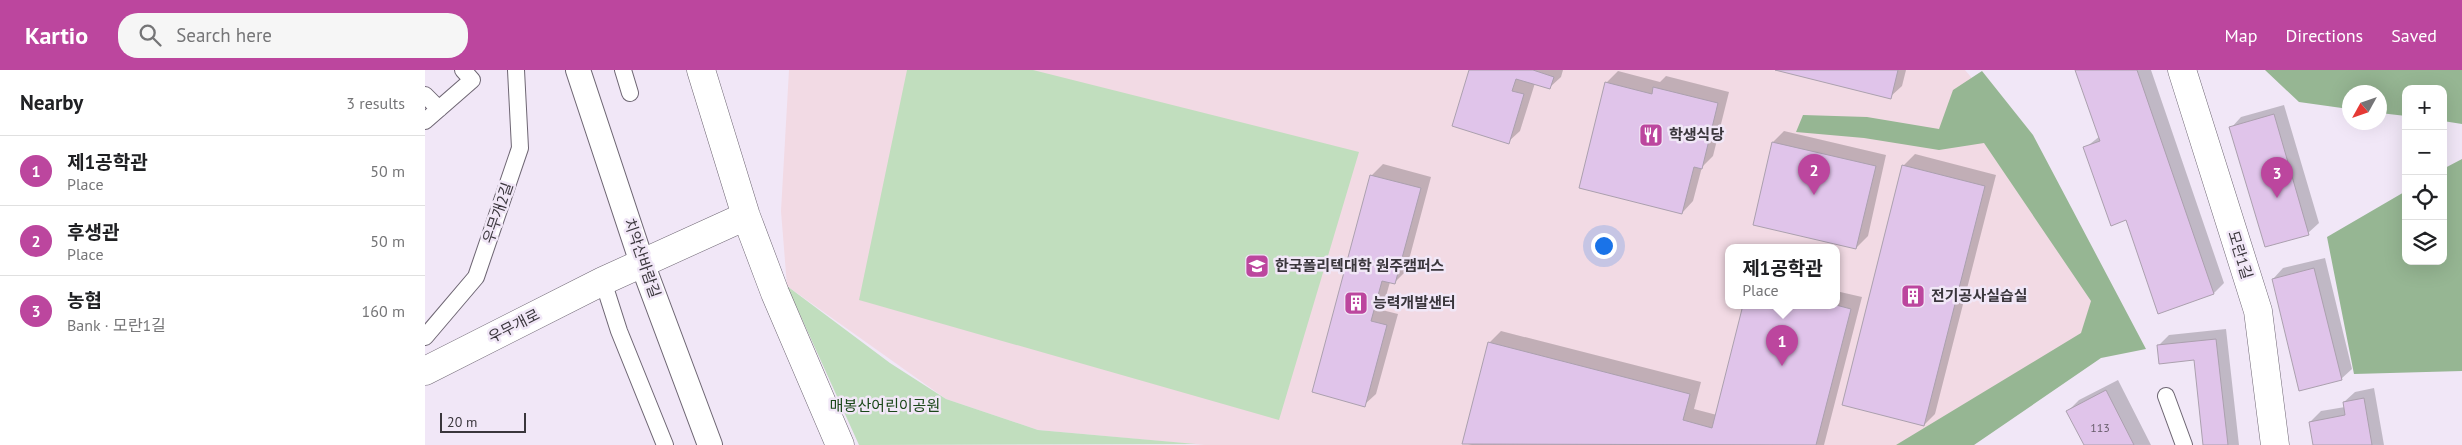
<!DOCTYPE html>
<meta charset="utf-8">
<style>
:root{--surface:#fff;--page:#f6f6f6;--text:#202124;--muted:#757577;--line:#e0e0e0;--accent:#bc469e}
body{margin:0;font-family:"PT Sans","Noto Sans KR",sans-serif;background:var(--page);color:var(--text)}
.controls{position:absolute;right:15px;top:15px;display:grid;overflow:hidden;border-radius:10px;box-shadow:0 5px 20px #0002}
.controls button{width:45px;height:45px;display:grid;place-items:center;padding:0;border:0;border-bottom:1px solid var(--line);background:var(--surface);color:var(--text);font:25px sans-serif}
.compass{position:absolute;left:1917px;top:15px;width:45px;height:45px;border-radius:50%;background:var(--surface);box-shadow:0 5px 20px #0002;rotate:230deg}
.scale{position:absolute;left:15px;bottom:12px;width:86px;box-sizing:border-box;padding-left:5px;border:2px solid #3a363c;border-top:0;font-size:14px;line-height:18px;white-space:nowrap;color:#3a363c;-webkit-text-stroke:4px #f1e7f7;paint-order:stroke}
.you{position:absolute;left:1178px;top:175px;width:18px;height:18px;margin:-12px;border:4px solid #fff;border-radius:50%;background:#1a73e8;box-shadow:0 0 0 8px #1a73e833}
.badge{display:grid;place-items:center;width:32px;height:32px;border-radius:50%;background:var(--accent);color:#fff;font-size:16px;font-weight:700}
.pin{position:absolute;translate:-50% -41px;filter:drop-shadow(0 1px 2px #0008)}
.pin::after{content:'';position:absolute;top:26px;width:18px;height:15px;background:inherit;clip-path:polygon(0 0,100% 0,50% 100%)}
.popup{position:absolute;left:1300px;top:174px;width:115px;height:65px;box-sizing:border-box;display:grid;place-content:center;border-radius:10px;background:var(--surface);filter:drop-shadow(0 1px 4px #0005);font-size:16px;white-space:nowrap;color:var(--muted)}
.popup b{font-size:19px;color:var(--text)}
.popup::after{content:'';position:absolute;left:50%;top:100%;margin-left:-10px;border:10px solid transparent;border-top-color:var(--surface)}
.list{margin:0;padding:0;list-style:none}
h2{display:flex;justify-content:space-between;align-items:center;height:65px;margin:0;padding:0 20px;font-size:21px}
h2 small{font-size:16px;font-weight:400;color:var(--muted)}
.list li{display:grid;grid-template-columns:32px 1fr auto;gap:15px;align-items:center;box-sizing:border-box;height:70px;padding:0 20px;border-top:1px solid var(--line)}
.list b{display:block;font-size:19px;white-space:nowrap}
.list p{margin:0;font-size:16px;white-space:nowrap;color:var(--muted)}
.list em{font-size:16px;font-style:normal;color:var(--muted)}
.icon{flex:none;width:28px;height:28px;fill:none;stroke:currentColor;stroke-width:2;stroke-linecap:round;stroke-linejoin:round}
.map{position:relative;flex:none;width:2037px;height:375px;overflow:hidden}
header{display:flex;align-items:center;gap:30px;box-sizing:border-box;height:70px;padding:0 25px;background:var(--accent);color:#fff}
header strong{font-size:24px}
nav{display:flex;gap:28px;margin-inline-start:auto;font-size:18px}
.search{width:350px;height:45px;background:var(--page);display:flex;align-items:center;gap:12px;box-sizing:border-box;padding:0 18px;border-radius:20px;color:var(--muted);font-size:19px}
main{display:flex}
aside{flex:1;background:var(--surface)}
.map>svg:first-child{display:block}
.education{fill:#f2dae4;fill-rule:evenodd}
.green{fill:#c1debe}
.forest{fill:#96b693}
.shadow{fill:#0003}
.building{fill:#e0c4ea;stroke:#aba0ae}
.lines{fill:none;stroke-linecap:round;stroke-linejoin:round}
.service-casing{stroke:#6e6673;stroke-width:18}
.pedestrian-casing{stroke:#6e6673;stroke-width:26}
.tertiary-casing{stroke:#6e6673;stroke-width:29}
.service{stroke:#fff;stroke-width:16}
.pedestrian{stroke:#fff;stroke-width:24}
.tertiary{stroke:#fff;stroke-width:28}
.labels{text-anchor:middle;stroke-width:5;stroke-linejoin:round;paint-order:stroke}
.number-label{font-size:12px;fill:#645a68}
.poi-label{font-size:15px;font-weight:bold;fill:#3a363c;stroke:#f1e7f7;text-anchor:start}
.street-label{font-size:15px;fill:#3a363c;stroke:#f1e7f7}
.park-label{font-size:15px;fill:#1b4719;stroke:#f1e7f7}
</style>
<header>
<strong>Kartio</strong>
<div class="search"><svg class="icon" aria-label="search" viewBox="0 0 24 24"><circle cx="10" cy="10" r="6"/><path d="M15 15l6 6"/></svg>Search here</div>
<nav><a>Map</a><a>Directions</a><a>Saved</a></nav>
</header>
<main>
<aside>
<h2>Nearby<small>3 results</small></h2>
<ul class="list">
<li><span class="badge">1</span><div><b>제1공학관</b><p>Place</p></div><em>50 m</em></li>
<li><span class="badge">2</span><div><b>후생관</b><p>Place</p></div><em>50 m</em></li>
<li><span class="badge">3</span><div><b>농협</b><p>Bank · 모란1길</p></div><em>160 m</em></li>
</ul>
</aside>
<div class="map">
<svg width="2037" height="375" viewBox="0 0 2037 375">
<rect width="100%" height="100%" fill="#f1e7f7"/>
<path class="education" d="M364,0H1540L1578,45L1698,251L1517,375H780L613,360L521,329L362,216L356,141ZM1303,177H1411V235H1303Z"/>
<path class="green" d="M482,0H608L934,82L854,350L434,230Z
M362,216L465,293L521,329L613,360L771,374L434,375Z"/>
<path class="forest" d="M1840,0H2037V54L2018,51V19H1981V46L1955,43L1954,22H1924V39L1874,32Z
M1557,1L1608,65L1721,279L1676,288L1549,375H1471L1656,263L1666,231L1559,73L1514,80L1439,68L1371,62L1378,45L1442,47L1514,59L1528,20Z
M2037,89V301L1929,304L1902,167L1981,121V191H2018V99Z"/>
<path class="shadow" d="M1045,0H1138L1136,7L1124,18L1110,13L1095,61L1083,72Z
M1355,0H1481L1477,16L1465,27Z
M1652,0H1726L1799,213L1789,223L1702,149L1660,78L1675,66Z
M1193,1L1235,12L1241,6L1304,22L1288,86L1277,97L1268,131L1257,143L1181,13Z
M1859,35L1894,153L1883,163L1806,58L1816,47Z
M1359,61L1461,85L1443,166L1431,178L1348,72Z
M1490,84L1571,105L1510,344L1499,355L1478,96Z
M958,94L1006,107L981,201L969,213L965,212L957,240L973,244L951,324L939,335L947,105Z
M1900,188L1927,299L1916,309L1848,209L1858,198Z
M1411,221L1437,227L1399,375H1047L1039,373L1064,273L1076,261L1276,312L1269,339L1292,345L1319,235H1411Z
M1801,259L1814,375H1779L1770,289L1733,276L1744,265Z
M1693,310L1726,375H1660L1643,341L1654,330Z
M1949,318L1959,375H1889L1885,352L1896,341L1920,337L1919,332L1930,322Z"/>
<path class="building" d="M1044,0H1108L1129,7L1125,19L1091,9L1087,21L1099,24L1084,74L1027,56Z
M1350,0H1473L1466,29Z
M1650,0H1712L1789,224L1733,244L1701,150L1686,156L1658,77L1675,71Z
M1180,12L1227,24L1228,17L1293,33L1277,99L1269,97L1257,144L1154,118Z
M1849,44L1884,165L1840,177L1804,57Z
M1347,72L1451,96L1431,179L1328,155Z
M1477,95L1560,116L1499,356L1417,335Z
M945,105L996,118L970,214L957,211L946,251L962,255L940,337L887,322Z
M1889,198L1917,310L1874,321L1847,209Z
M1318,235H1411L1426,239L1391,375L1037,374L1063,272L1265,324L1258,350L1287,358Z
M1791,269L1803,375H1778L1769,290L1734,294L1732,275Z
M1681,320L1709,375H1659L1641,341Z
M1939,328L1947,375H1888L1884,352L1920,345L1918,332Z"/>
<g class="lines">
<g class="service-casing">
<path id="service" d="M198,0L205,23
M0,25L14,39
M0,51L47,10L38,0
M178,211L194,261L240,375
M0,267L51,207L95,78L91,0
M1741,326L1759,375"/>
</g>
<g class="pedestrian-casing">
<path id="pedestrian" d="M153,0L217,193L285,375"/>
</g>
<g class="tertiary-casing">
<path id="tertiary" d="M276,0L321,146L350,223L415,375
M1757,0L1833,241L1850,375
M0,301L178,211L321,146"/>
</g>
<use href="#service" class="service"/>
<use href="#pedestrian" class="pedestrian"/>
<use href="#tertiary" class="tertiary"/>
</g>
<defs>
<g id="restaurant-square" transform="scale(1.25)"><rect x="-9" y="-9" width="18" height="18" rx="4" fill="#bc469e" stroke="#f1e7f7"/><path d="M-5-6h1v4h1v-4h1v4h1v-4h1v5L-1.5 .5V6h-2V.5L-5-1ZM5-6V6H3V1.5H1.5Q1.5-4 5-6Z" fill="#fff"/></g>
<g id="university-square" transform="scale(1.25)"><rect x="-9" y="-9" width="18" height="18" rx="4" fill="#bc469e" stroke="#f1e7f7"/><path d="M0-5L7-2L0 1L-7-2ZM-4 1L0 2.5L4 1V4Q0 6-4 4Z" fill="#fff"/></g>
<g id="building-square" transform="scale(1.25)"><rect x="-9" y="-9" width="18" height="18" rx="4" fill="#bc469e" stroke="#f1e7f7"/><path d="M-4-6H4V6H1V3H-1V6H-4ZM-2.5-4.3h1.7v1.8h-1.7ZM.8-4.3h1.7v1.8H.8ZM-2.5-1h1.7V.8h-1.7ZM.8-1h1.7V.8H.8Z" fill="#fff"/></g>
</defs>
<g fill-rule="evenodd">
<use href="#restaurant-square" x="1226" y="65"/>
<use href="#university-square" x="832" y="196"/>
<use href="#building-square" x="1488" y="226"/>
<use href="#building-square" x="931" y="233"/>
</g>
<g class="labels">
<g class="number-label">
<text x="1675" y="362">113</text>
</g>
<g class="poi-label">
<text x="1244" y="70">학생식당</text>
<text x="850" y="201">한국폴리텍대학 원주캠퍼스</text>
<text x="1506" y="231">전기공사실습실</text>
<text x="948" y="238">능력개발샌터</text>
</g>
<g class="street-label">
<text transform="translate(73 143) rotate(-71)" y="5">우무개2길</text>
<text transform="translate(1815 185) rotate(73)" y="5">모란1길</text>
<text transform="translate(217 188) rotate(71)" y="5">치악산바람길</text>
<text transform="translate(89 256) rotate(-27)" y="5">우무개로</text>
</g>
<g class="park-label">
<text x="460" y="341">매봉산어린이공원</text>
</g>
</g>
</svg>
<div class="controls">
<button>+</button>
<button>−</button>
<button><svg class="icon" aria-label="locate" viewBox="0 0 24 24"><circle cx="12" cy="12" r="6"/><path d="M12 2v4M12 18v4M2 12h4M18 12h4"/></svg></button>
<button><svg class="icon" aria-label="layers" viewBox="0 0 24 24"><path d="M12 4l9 5-9 5-9-5zM3 14l9 5 9-5"/></svg></button>
</div>
<svg class="compass" viewBox="-18 -18 36 36"><path d="M0-13l5 13h-10z" fill="#e53935"/><path d="M0 13l5-13h-10z" fill="#757577"/></svg>
<div class="scale">20 m</div>
<div class="you"></div>
<div class="pin badge" style="left:1357px;top:296px">1</div>
<div class="popup"><b>제1공학관</b>Place</div>
<div class="pin badge" style="left:1389px;top:125px">2</div>
<div class="pin badge" style="left:1852px;top:128px">3</div>
</div>
</main>
